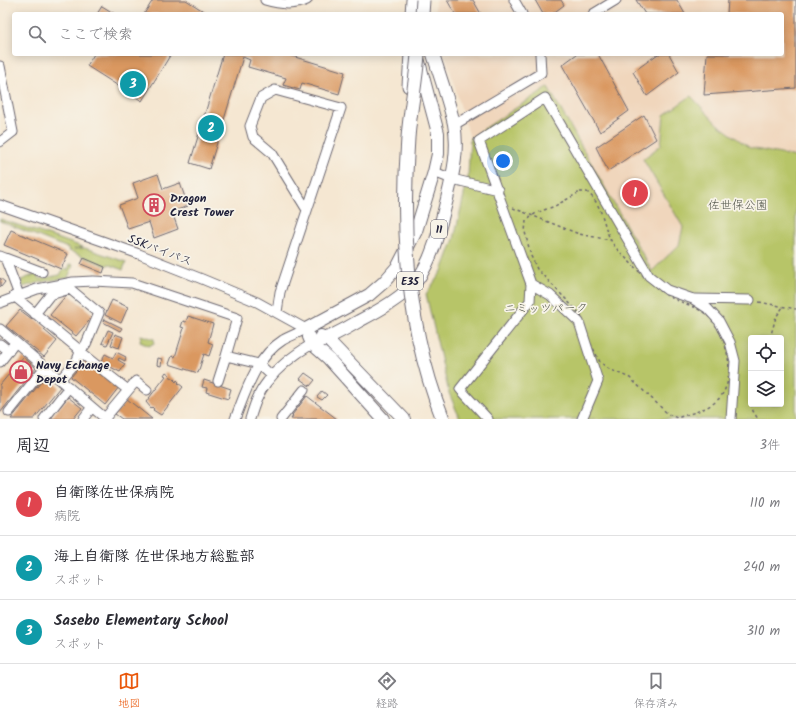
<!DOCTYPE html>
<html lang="ja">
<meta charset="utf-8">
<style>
:root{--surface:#fff;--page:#f2f2f3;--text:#2b2b33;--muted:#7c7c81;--line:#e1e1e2;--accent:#ea580c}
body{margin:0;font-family:Kalam,"Klee One",sans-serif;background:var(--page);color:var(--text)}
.controls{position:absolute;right:12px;bottom:12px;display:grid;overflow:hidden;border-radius:4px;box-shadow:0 2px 10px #0003}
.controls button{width:36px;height:36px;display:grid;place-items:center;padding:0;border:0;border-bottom:1px solid var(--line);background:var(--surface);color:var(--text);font:20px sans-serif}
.you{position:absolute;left:503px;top:161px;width:14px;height:14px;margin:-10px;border:3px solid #fff;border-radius:50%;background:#1a73e8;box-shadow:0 0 0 6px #1a73e833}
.badge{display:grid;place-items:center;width:26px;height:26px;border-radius:50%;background:var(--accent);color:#fff;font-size:13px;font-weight:700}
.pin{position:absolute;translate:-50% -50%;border:2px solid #fff;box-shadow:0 1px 4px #0006}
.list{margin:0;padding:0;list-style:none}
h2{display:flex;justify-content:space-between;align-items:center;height:52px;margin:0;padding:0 16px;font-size:17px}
h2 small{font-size:13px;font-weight:400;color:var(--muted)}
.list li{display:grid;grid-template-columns:26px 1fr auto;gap:12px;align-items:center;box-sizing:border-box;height:64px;padding:0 16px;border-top:1px solid var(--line)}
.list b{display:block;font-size:15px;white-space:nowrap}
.list p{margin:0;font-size:13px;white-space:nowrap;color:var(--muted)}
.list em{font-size:13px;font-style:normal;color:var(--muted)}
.icon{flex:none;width:22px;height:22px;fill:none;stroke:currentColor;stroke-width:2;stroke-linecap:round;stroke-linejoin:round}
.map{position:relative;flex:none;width:796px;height:419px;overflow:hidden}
.search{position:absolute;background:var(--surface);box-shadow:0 2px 10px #0003;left:12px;right:12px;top:12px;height:44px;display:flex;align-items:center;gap:10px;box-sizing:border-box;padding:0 14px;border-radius:4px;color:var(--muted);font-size:15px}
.sheet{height:244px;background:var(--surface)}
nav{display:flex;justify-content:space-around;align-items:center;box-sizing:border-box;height:56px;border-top:1px solid var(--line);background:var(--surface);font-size:11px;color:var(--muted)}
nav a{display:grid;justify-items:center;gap:2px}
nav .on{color:var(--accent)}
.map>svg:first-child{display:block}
.built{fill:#f0d6bc}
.green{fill:#b7c568;stroke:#6c7452;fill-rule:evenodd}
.building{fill:#da9860}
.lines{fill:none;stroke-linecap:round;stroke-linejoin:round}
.minor-casing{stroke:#6c6770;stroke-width:11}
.major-casing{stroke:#6c6770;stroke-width:14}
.highway-casing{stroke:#6c6770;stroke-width:15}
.path{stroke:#6c6770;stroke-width:1.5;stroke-dasharray:3 3;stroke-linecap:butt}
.minor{stroke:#fff;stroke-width:9}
.major{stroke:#fff;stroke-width:12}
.highway{stroke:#fff;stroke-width:13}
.highway-bridge-casing{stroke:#6c6770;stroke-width:15;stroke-linecap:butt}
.highway-bridge{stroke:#fff;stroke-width:13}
.labels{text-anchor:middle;stroke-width:3.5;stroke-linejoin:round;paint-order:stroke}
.shield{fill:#f7f3e8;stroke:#62616f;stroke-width:1}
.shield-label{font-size:11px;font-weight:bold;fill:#22223b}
.poi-label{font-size:12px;font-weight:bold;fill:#22223b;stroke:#f7f3e8;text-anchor:start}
.park-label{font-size:12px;fill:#4f5348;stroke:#f7f3e8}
.street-label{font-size:12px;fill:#22223b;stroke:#f7f3e8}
</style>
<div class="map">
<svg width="796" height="419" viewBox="0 0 796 419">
<rect width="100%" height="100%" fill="#f7f3e8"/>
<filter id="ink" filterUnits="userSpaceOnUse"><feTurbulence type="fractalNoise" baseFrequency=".025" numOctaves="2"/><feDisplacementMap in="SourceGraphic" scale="8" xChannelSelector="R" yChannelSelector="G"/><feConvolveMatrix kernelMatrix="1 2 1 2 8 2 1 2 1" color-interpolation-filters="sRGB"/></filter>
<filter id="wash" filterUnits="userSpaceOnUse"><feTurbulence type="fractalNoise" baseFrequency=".012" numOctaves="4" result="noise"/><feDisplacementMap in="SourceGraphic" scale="16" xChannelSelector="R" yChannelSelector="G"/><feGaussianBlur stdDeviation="0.9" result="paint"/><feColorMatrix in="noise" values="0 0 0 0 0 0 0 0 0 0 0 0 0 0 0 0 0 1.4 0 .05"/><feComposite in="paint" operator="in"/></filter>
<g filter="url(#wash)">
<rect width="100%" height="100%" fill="#f5e7d2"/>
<path class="built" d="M435,0H796V157L750,148L717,124L691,96L664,115L661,145L643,159L683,227L679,245L652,271L548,87L470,138L445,54H782V14H435Z"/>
<path class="green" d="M548,87L652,271L679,245L683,227L643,159L661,145L664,115L691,96L717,124L750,148L796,157V419H460L449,393L426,294L442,271L454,239L468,177L470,138ZM751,338H781V404H751Z
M0,219L83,247L74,249L85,248L126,262L123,270L108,264L107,266L69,251L70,249L0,221Z
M70,264L73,265L68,278L46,281L23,287L21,280L36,274L39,279L60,275L64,268L68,270Z
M141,335L154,339V343L149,346L140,342Z"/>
<g id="blocks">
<path class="building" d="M153,0H186L208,14H144Z
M447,0H473L481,14H455Z
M535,0H561L564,5L552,14H543Z
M636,0H677L685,14H645Z
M728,0H796V88L704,95L707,54H782V14H727Z
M102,6L115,14H97Z
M94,54H171L142,101L87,66Z
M223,54H285L345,72L339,94L302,83L300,90L283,85L286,78L248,67L250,60L243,57L209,169L190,163Z
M577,54H598L629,111L600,132L562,65Z
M658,54H669L679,72L647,96L633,72Z
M644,115L656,139L608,171L596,147Z
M158,174L163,189L180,183L188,206L172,212L178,229L154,238L149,222L128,229L119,205L138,198L133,183Z
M11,230L68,254L61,269L4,245Z
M84,258L105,267L103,273L81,264Z
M0,278L5,282L1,287L0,286Z
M68,293L94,315L76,336L50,315Z
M112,300L128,307L121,323L105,315Z
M20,310L32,319L33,317L46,328L44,330L57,341L44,357L6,326Z
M188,316L213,324L208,342L213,344L209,356L204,354L198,373L169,364L172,356L175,357L184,328L181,327L183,321L186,322Z
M104,319L122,328L120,331L103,322Z
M108,330L113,332L107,345L102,343Z
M115,334L123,337L119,348L111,345Z
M116,352L126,357L125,361L119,358L118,360L125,364L120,372L101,362L105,354L113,358Z
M23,357L36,368L0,413V385Z
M158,358L162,359L161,366L157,365Z
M85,360L119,387L105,405L71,377Z
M166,372L170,375L169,376L175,379L174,380L176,382L177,380L179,382L178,383L183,387L161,415L153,410L154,409L152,407L151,408L146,402L166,376L164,375Z
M305,373L315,380L310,386L300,379Z
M46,376L60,387L34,419H11Z
M204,380L231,389L228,399L206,392L207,388L202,387Z
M322,391L327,395L322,400L317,397Z
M307,396L337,419H291L293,416L292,415Z
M68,397L82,408L73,419H50Z
M127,399L152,419H122L115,414Z"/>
</g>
</g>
<g filter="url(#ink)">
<use href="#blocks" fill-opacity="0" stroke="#6c6770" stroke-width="1"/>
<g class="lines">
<g class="minor-casing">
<path id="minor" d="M265,0C278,4 294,6 307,0
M514,0L522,14
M593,14L616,0
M0,66L13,132L0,142
M454,125L541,73L540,54
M434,172L452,179L498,190
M0,205L139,254L202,279L257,302L306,329
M0,256L5,258L19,295
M5,258L42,272
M14,296L76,347L80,352L77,360L60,380
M694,299L750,300
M0,303L37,289L73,282L93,281L132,283L237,318L226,356L259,364L272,376
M277,312L280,292L341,108L275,90L261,98L250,126L253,137L272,153L307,210
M35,314L50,295L70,289L99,313L86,344L80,352L128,390
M0,329L106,419
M0,344L9,351
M0,362L15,343
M218,381L226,356
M9,412L45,367
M105,418L136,381L147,390
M44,419L69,387
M83,419L92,407
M235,419C246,391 256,357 283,340C290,336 298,333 306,329
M250,419C254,406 258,393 267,382C279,366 295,354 312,344
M281,419L304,390
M488,419L460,389L530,301L531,284
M582,419L598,381L579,322L550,295L531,284L479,141L545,98L649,276L667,290L693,299L707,308L719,321L730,342L735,361L731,419"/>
</g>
<g class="major-casing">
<path id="major" d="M306,329L369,295L384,282L398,266L416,231L434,172L438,154V133L418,58
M321,336L327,339L404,419
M309,337L312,344L328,358L383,419
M312,344C329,338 344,330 359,321C378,311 404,297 418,279C434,256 440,226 447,199C453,174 459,150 454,124C449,101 440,77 433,54"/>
</g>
<g class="highway-casing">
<path id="highway" d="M412,14L413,0
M409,86L411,54"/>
</g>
<path class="path" d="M580,192H587C607,208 601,233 618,250C631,263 648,282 662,292C676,303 695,304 708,316C728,335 740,384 714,403C703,411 688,414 677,418L668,414L630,378L609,369L600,362L587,336L581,315L537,269L531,256L525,232L526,221L536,213L555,206Z
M513,208L579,234L610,240
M759,302L796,309
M770,338L776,317L783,307
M751,400V402
M751,404L753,411L758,419"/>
<use href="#minor" class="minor"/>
<use href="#major" class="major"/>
<use href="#highway" class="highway"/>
<g class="highway-bridge-casing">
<path id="highway-bridge" d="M422,14L423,0
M418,54C416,82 410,110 408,138C401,231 408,332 443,419"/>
</g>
<use href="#highway-bridge" class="highway-bridge"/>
</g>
</g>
<defs>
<g id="building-ring" transform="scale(1.15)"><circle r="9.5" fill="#f7f3e8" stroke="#d1495b" stroke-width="1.5"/><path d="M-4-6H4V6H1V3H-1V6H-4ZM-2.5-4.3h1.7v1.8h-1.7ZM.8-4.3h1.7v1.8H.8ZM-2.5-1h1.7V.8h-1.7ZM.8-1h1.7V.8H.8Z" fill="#d1495b"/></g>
<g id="shop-ring" transform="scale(1.15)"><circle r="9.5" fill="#f7f3e8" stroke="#d1495b" stroke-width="1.5"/><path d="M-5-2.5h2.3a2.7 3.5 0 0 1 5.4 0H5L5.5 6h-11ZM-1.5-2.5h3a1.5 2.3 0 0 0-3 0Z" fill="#d1495b"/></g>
</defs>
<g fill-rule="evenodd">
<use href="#building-ring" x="154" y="205"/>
<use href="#shop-ring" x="21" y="372"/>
</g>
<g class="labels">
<g class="shield">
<rect x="431" y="220" width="16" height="18" rx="3"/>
<rect x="397" y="272" width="26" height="18" rx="3"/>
</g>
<g class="shield-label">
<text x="439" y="233">11</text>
<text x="410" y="285">E35</text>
</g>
<g class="poi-label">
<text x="170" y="202">Dragon<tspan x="170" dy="14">Crest Tower</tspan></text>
<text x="36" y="369">Navy Echange<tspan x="36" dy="14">Depot</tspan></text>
</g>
<g class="park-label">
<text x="738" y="209">佐世保公園</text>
<text x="546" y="312">ニミッツパーク</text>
</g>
<g class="street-label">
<text transform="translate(160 250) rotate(21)" y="4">SSKバイパス</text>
</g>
</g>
</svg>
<div class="controls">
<button><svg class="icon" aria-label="locate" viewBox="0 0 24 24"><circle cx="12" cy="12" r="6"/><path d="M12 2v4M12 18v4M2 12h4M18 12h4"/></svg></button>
<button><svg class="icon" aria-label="layers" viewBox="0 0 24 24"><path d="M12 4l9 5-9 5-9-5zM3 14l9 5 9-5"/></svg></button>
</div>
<div class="you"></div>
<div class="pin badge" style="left:635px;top:193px;background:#e0444e">1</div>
<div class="pin badge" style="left:211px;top:128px;background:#0f9aa8">2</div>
<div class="pin badge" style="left:133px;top:84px;background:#0f9aa8">3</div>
<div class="search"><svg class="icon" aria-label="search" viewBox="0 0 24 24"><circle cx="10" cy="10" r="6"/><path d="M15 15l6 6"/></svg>ここで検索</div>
</div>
<section class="sheet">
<h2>周辺<small>3件</small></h2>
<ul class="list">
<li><span class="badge" style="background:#e0444e">1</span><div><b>自衛隊佐世保病院</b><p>病院</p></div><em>110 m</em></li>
<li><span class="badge" style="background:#0f9aa8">2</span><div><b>海上自衛隊 佐世保地方総監部</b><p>スポット</p></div><em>240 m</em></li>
<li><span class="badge" style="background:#0f9aa8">3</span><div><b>Sasebo Elementary School</b><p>スポット</p></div><em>310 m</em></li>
</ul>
</section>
<nav>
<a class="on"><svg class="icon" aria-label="map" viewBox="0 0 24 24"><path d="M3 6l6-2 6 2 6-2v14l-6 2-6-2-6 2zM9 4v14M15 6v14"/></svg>地図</a>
<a><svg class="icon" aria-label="directions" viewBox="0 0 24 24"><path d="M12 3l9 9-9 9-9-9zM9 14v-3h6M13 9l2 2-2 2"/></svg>経路</a>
<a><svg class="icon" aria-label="saved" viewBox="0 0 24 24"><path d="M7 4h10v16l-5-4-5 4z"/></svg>保存済み</a>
</nav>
